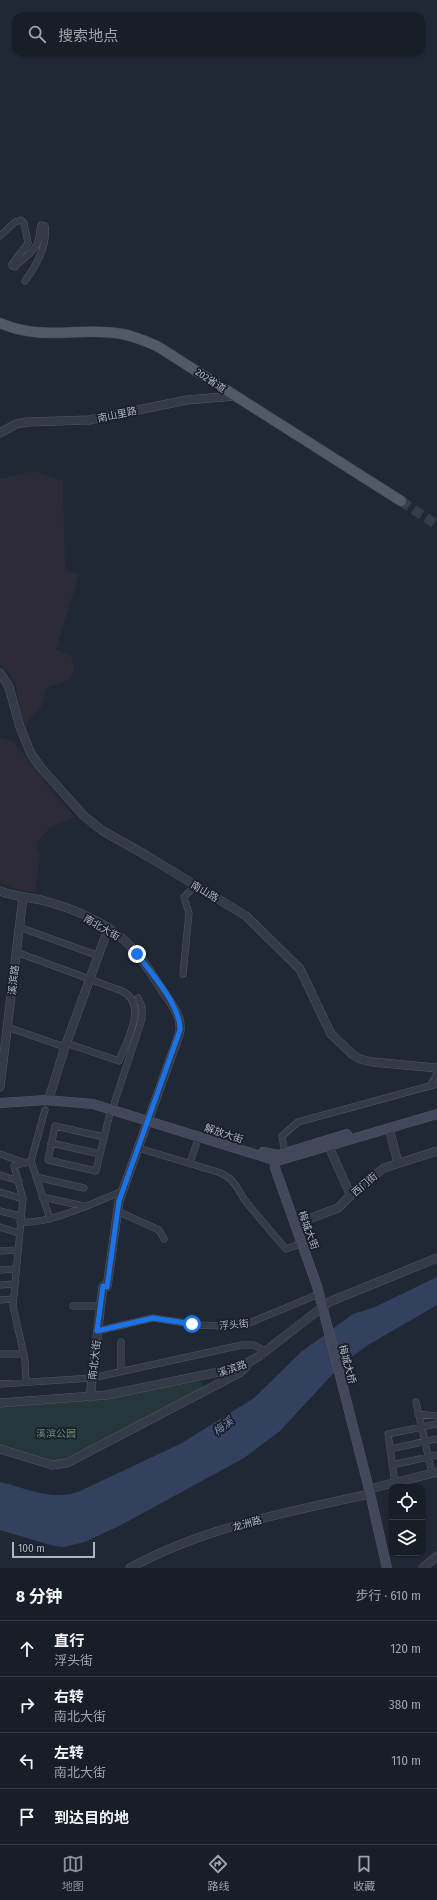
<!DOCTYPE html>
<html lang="zh">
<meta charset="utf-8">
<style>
:root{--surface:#181e28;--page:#212730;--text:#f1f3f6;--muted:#9fa2a8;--line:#363c45;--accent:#8c9099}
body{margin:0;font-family:"Fira Sans Condensed","Noto Sans SC",sans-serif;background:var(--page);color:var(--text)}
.controls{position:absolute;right:12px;bottom:12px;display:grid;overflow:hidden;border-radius:8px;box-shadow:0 1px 3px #0004}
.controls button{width:36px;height:36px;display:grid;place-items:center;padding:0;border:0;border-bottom:1px solid var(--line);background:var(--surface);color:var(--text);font:20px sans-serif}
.scale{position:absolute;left:12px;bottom:10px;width:83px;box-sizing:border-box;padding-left:4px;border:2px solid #aeb4c4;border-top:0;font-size:11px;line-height:14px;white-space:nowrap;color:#aeb4c4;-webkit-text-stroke:3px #191f2b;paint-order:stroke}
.stop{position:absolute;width:12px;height:12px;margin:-9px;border:3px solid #1a73e8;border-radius:50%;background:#fff}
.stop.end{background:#1a73e8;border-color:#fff;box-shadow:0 1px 4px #0008}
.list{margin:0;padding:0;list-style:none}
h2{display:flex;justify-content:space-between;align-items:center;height:52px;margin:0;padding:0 16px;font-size:17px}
h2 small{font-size:13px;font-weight:400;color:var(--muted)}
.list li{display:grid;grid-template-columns:26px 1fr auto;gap:12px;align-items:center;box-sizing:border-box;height:56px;padding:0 16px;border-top:1px solid var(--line)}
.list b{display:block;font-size:15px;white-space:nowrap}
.list p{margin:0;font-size:13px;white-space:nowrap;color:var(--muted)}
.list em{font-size:13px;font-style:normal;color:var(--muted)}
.icon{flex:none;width:22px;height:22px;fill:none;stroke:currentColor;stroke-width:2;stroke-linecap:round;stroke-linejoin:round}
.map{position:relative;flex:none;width:437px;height:1568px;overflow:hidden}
.search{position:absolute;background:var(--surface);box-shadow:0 1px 3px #0004;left:12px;right:12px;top:12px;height:44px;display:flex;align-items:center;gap:10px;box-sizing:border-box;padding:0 14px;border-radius:12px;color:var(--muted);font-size:15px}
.sheet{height:276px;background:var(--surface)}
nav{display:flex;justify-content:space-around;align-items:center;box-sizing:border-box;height:56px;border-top:1px solid var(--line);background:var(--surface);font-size:11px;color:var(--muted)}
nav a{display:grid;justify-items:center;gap:2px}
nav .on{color:var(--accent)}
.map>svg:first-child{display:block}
.medical{fill:#2e2b38}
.green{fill:#25373a}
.water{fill:#34415e}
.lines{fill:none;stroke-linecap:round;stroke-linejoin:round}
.primary-tunnel{stroke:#353d4b;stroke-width:10;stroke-dasharray:10 5;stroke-linecap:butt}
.minor-casing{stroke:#515765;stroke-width:7}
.tertiary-casing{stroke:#515765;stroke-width:9}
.secondary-casing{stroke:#515765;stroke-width:10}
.primary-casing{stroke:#3d4351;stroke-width:11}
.minor{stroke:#343a47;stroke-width:6}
.tertiary{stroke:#343a47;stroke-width:8}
.secondary{stroke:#42485a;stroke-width:9}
.primary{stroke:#525967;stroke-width:10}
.route{stroke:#1a73e8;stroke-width:5}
.labels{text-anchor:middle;stroke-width:3.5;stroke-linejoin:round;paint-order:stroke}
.street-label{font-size:10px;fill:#aeb4c4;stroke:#191f2b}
.park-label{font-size:10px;fill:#669475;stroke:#191f2b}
.water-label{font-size:11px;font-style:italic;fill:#7688ac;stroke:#191f2b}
</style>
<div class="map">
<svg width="437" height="1568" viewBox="0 0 437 1568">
<rect width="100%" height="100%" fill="#202836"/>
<path class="medical" d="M34,471L63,481L65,570L79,575L56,649L68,654L72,658L74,672L68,680L47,688L41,707L28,721L26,732L15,683L7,671L0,664V479Z
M0,737L15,743L59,800L75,817L50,827L36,844L40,856L35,892L14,889L0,882Z"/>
<path class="green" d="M200,1381L203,1384L202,1389L66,1461L53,1463L0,1447V1407L105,1399Z"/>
<path class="water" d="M437,1277V1305L368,1345L342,1364L280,1431L244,1458L121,1525L85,1542L64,1547L54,1546L0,1530V1482C26,1488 53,1502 80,1491L182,1443L254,1398L301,1352L353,1314L375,1307Z"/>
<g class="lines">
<path class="primary-tunnel" d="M401,501L437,525"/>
<g class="minor-casing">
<path id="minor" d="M0,236L15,222L21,220L24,223L28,243L12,264V266L15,267C21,259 33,254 37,244C40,238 39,231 41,225L45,226C48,245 36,266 25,281
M19,927L99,956
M16,952L122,991C149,1004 126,1042 119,1061L66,1043
M183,974L189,913L184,897L196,885
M7,1027L65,1047
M430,1086L437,1074
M114,1104L142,1019V1007L138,998
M104,1137L55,1126L48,1160L96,1171L111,1109
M51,1143L100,1154
M138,1148L218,1172C238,1180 236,1190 247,1203C260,1219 273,1234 286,1249L302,1243
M284,1148L282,1136L298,1122L437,1084
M0,1154L25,1163
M31,1161L50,1219
M190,1163L199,1136
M0,1175L19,1181
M36,1177L84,1188
M0,1192L23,1199
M42,1197L84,1206
M0,1211L20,1216
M117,1211L159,1230L164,1239
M20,1222C49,1225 95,1202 123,1191
M0,1227L19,1233
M0,1251L17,1250
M0,1270L15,1269
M0,1285L14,1284
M0,1300L13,1299
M73,1306H101
M97,1331L153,1318L198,1325L223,1326L249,1323L319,1294
M121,1342V1371
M0,1354H24
M26,1382L25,1360L13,1306L23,1199L14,1166L31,1161L45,1110
M0,1384L92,1378L242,1345H254L265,1351
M416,1402L432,1473
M418,1414L437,1416
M390,1449L437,1439
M392,1465L437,1455
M395,1483L388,1434L437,1424"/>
</g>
<g class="tertiary-casing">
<path id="tertiary" d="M0,433L16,424L27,422L89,420L187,400L235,396
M0,673L9,687L20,727L31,754L42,769L84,816L103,831L149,857L246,916L300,969L331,1034L352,1054L360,1059L372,1062L437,1068
M0,891C14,897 30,897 45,901C71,908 103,921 124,940C140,954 151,974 163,991C172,1005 184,1018 179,1035L119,1201L107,1287L103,1286L90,1397
M0,1087L23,897
M50,1095L65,1047L108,929
M389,1128L398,1163
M329,1147L351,1196
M295,1224L338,1208L359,1187L384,1168L437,1151
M0,1403L107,1395L238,1368L258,1357L329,1302L437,1258
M0,1449L52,1465L67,1463L239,1373L246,1367
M369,1489L437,1472
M130,1568C202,1528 290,1511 370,1494
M423,1568L437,1556"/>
</g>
<g class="secondary-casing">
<path id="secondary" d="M0,1103L46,1100L93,1104L277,1161L437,1114
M263,1152L278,1155L347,1134
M274,1156L275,1168L317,1286L369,1489L387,1568"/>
</g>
<g class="primary-casing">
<path id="primary" d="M0,323C44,342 78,326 122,334C134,336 145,341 157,346L401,501"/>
</g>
<use href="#minor" class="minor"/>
<use href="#tertiary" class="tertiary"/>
<use href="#secondary" class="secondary"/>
<use href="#primary" class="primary"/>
</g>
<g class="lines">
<path class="route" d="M137,954C151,973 181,1006 180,1030L119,1201L107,1287L103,1286L97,1331L153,1318L192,1324"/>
</g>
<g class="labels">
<g class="street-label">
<text transform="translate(211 380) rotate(34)" y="4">202省道</text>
<text transform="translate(117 414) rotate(-12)" y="4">南山里路</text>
<text transform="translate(205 891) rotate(31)" y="4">南山路</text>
<text transform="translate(102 927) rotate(30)" y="4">南北大街</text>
<text transform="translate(13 980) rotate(-83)" y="4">溪滨路</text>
<text transform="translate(224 1133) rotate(18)" y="4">解放大街</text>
<text transform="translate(364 1184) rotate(-41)" y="4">西门街</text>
<text transform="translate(309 1230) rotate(70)" y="4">梅城大街</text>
<text transform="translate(234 1324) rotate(-5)" y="4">浮头街</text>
<text transform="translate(94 1360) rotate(-83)" y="4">南北大街</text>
<text transform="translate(348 1364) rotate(75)" y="4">梅城大桥</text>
<text transform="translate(232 1368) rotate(-19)" y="4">溪滨路</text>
<text transform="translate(247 1523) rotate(-15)" y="4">龙洲路</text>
</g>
<g class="park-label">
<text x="56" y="1437">溪滨公园</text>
</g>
<g class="water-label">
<text transform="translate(223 1426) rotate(-38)" y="4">梅溪</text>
</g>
</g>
</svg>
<div class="controls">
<button><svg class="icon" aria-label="locate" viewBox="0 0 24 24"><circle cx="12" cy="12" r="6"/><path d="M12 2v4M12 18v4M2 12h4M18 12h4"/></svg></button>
<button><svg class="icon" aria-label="layers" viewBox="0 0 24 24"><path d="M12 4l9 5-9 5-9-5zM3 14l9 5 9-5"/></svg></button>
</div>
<div class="scale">100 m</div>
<div class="stop" style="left:192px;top:1324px"></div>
<div class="stop end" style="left:137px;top:954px"></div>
<div class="search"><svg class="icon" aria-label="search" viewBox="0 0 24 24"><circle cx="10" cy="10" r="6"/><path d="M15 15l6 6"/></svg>搜索地点</div>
</div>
<section class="sheet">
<h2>8 分钟<small>步行 · 610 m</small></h2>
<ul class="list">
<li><svg class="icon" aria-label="ahead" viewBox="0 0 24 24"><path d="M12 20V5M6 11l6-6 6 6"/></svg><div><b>直行</b><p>浮头街</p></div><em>120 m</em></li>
<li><svg class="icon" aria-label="right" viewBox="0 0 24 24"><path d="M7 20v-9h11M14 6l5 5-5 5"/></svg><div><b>右转</b><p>南北大街</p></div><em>380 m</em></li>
<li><svg class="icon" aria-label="left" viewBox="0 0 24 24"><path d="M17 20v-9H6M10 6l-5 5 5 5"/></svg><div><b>左转</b><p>南北大街</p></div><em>110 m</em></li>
<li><svg class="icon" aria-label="arrive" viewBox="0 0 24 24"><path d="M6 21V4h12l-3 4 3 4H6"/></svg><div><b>到达目的地</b></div></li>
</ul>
</section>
<nav>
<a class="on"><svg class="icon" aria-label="map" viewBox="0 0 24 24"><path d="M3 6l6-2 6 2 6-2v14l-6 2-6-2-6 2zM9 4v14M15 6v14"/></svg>地图</a>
<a><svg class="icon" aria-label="directions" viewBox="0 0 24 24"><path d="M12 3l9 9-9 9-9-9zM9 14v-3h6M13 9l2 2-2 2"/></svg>路线</a>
<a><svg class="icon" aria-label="saved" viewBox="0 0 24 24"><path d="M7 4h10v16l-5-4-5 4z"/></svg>收藏</a>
</nav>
